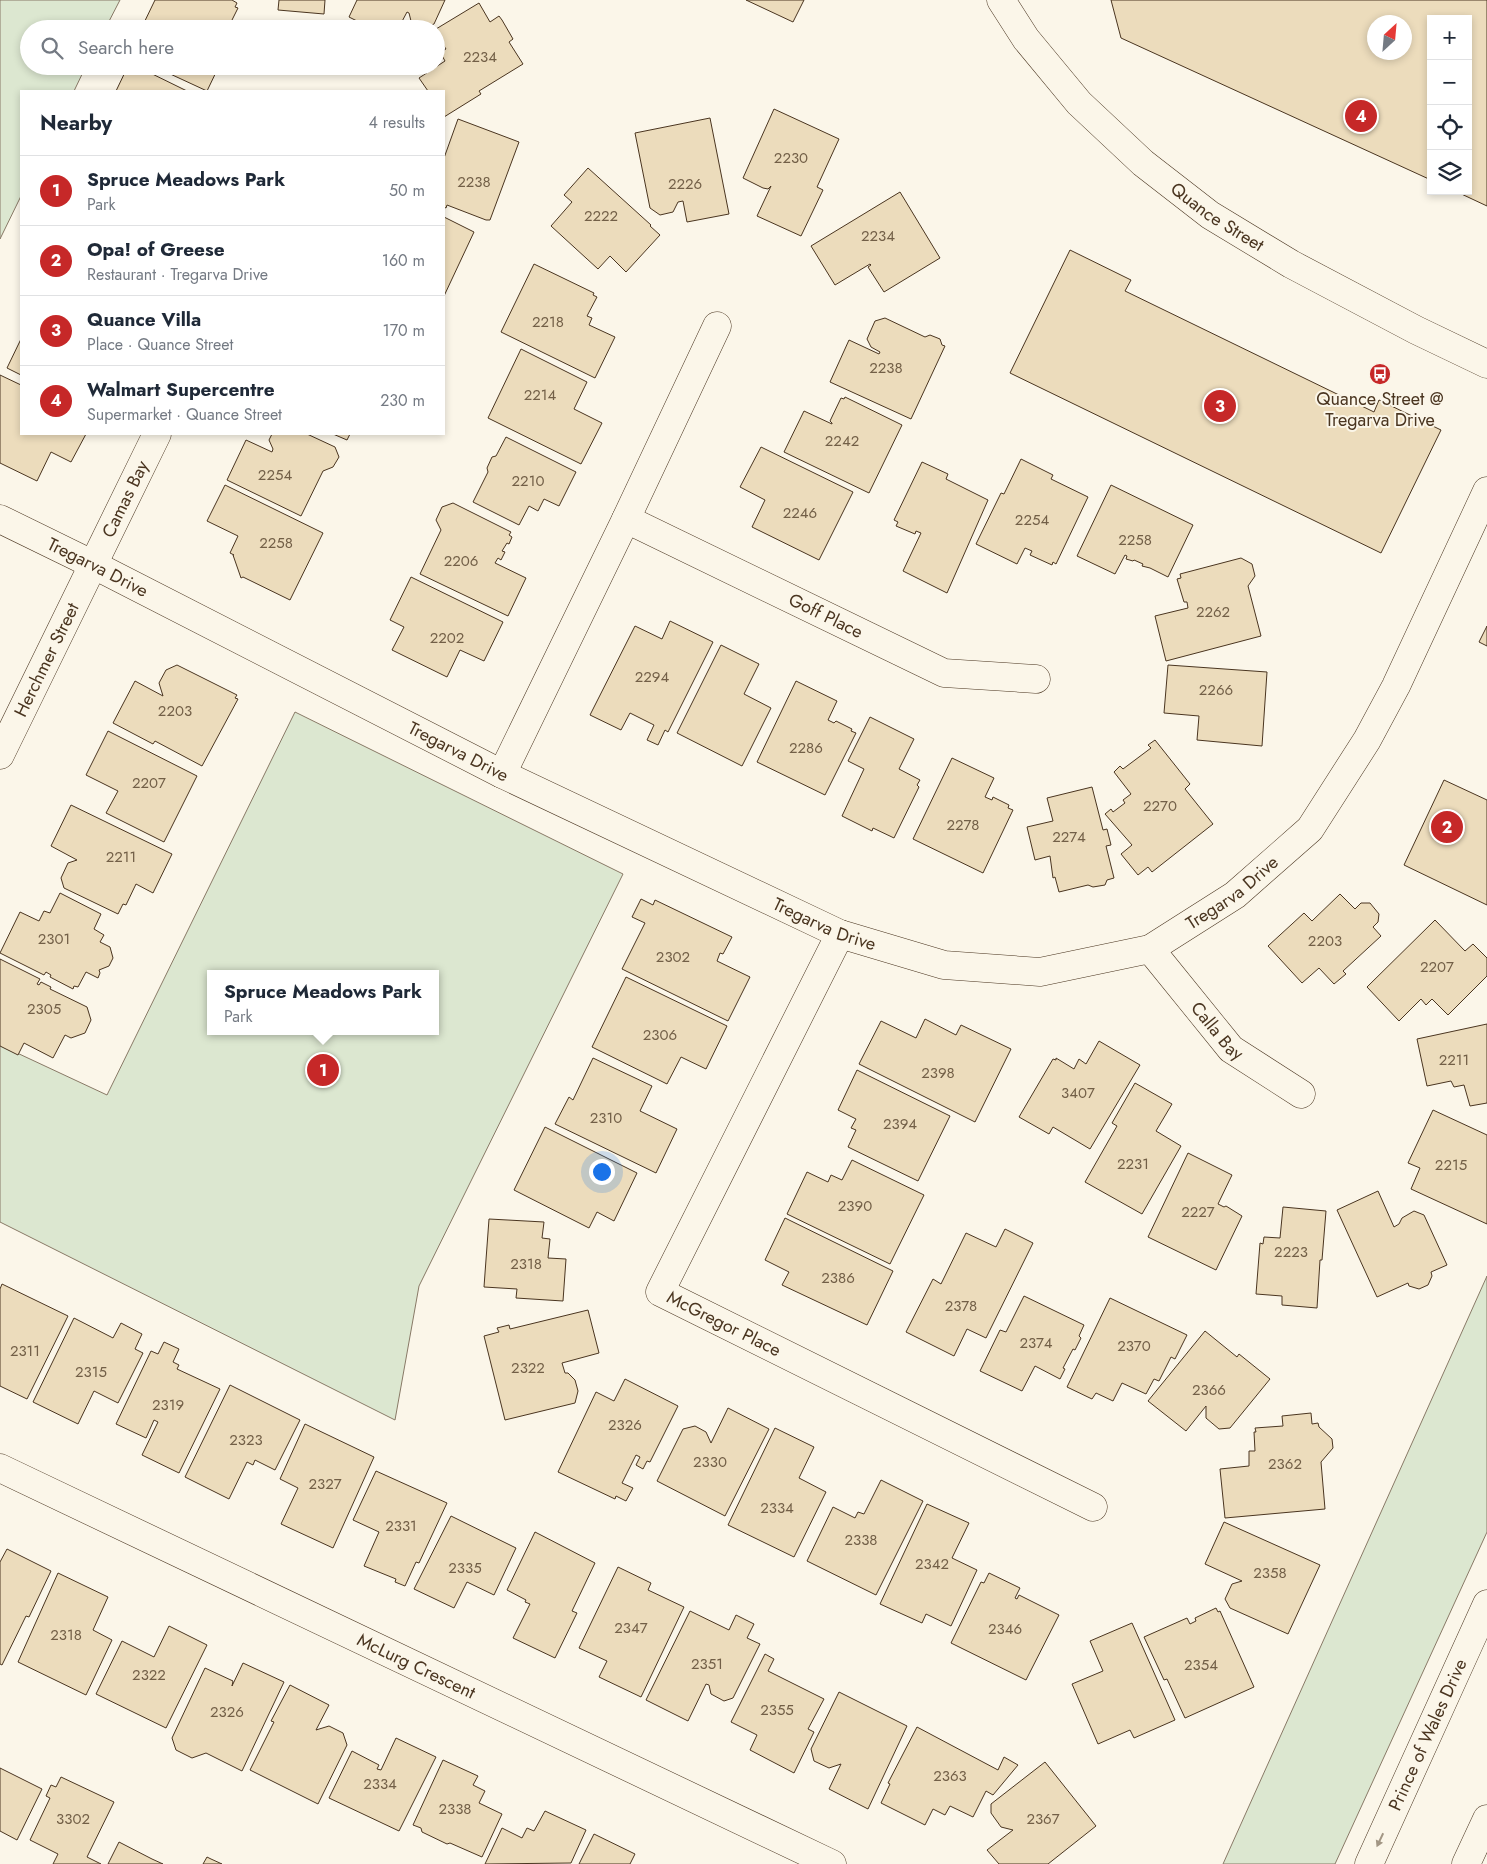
<!DOCTYPE html>
<meta charset="utf-8">
<style>
:root{--surface:#fff;--page:#f2f2f3;--text:#1f2937;--muted:#747a83;--line:#e0e1e3;--accent:#c62828}
body{margin:0;font-family:Jost,sans-serif;background:var(--page);color:var(--text)}
.controls{position:absolute;right:15px;top:15px;display:grid;overflow:hidden;border-radius:0px;box-shadow:0 2px 8px #0003}
.controls button{width:45px;height:45px;display:grid;place-items:center;padding:0;border:0;border-bottom:1px solid var(--line);background:var(--surface);color:var(--text);font:25px sans-serif}
.compass{position:absolute;left:1367px;top:15px;width:45px;height:45px;border-radius:50%;background:var(--surface);box-shadow:0 2px 8px #0003;rotate:26deg}
.you{position:absolute;left:601px;top:1171px;width:18px;height:18px;margin:-12px;border:4px solid #fff;border-radius:50%;background:#1a73e8;box-shadow:0 0 0 8px #1a73e833}
.badge{display:grid;place-items:center;width:32px;height:32px;border-radius:50%;background:var(--accent);color:#fff;font-size:16px;font-weight:700}
.pin{position:absolute;translate:-50% -50%;border:2px solid #fff;box-shadow:0 1px 5px #0006}
.popup{position:absolute;left:207px;top:970px;width:232px;height:65px;box-sizing:border-box;display:grid;place-content:center;border-radius:0px;background:var(--surface);filter:drop-shadow(0 1px 4px #0005);font-size:16px;white-space:nowrap;color:var(--muted)}
.popup b{font-size:19px;color:var(--text)}
.popup::after{content:'';position:absolute;left:50%;top:100%;margin-left:-10px;border:10px solid transparent;border-top-color:var(--surface)}
.list{margin:0;padding:0;list-style:none}
h2{display:flex;justify-content:space-between;align-items:center;height:65px;margin:0;padding:0 20px;font-size:21px}
h2 small{font-size:16px;font-weight:400;color:var(--muted)}
.list li{display:grid;grid-template-columns:32px 1fr auto;gap:15px;align-items:center;box-sizing:border-box;height:70px;padding:0 20px;border-top:1px solid var(--line)}
.list b{display:block;font-size:19px;white-space:nowrap}
.list p{margin:0;font-size:16px;white-space:nowrap;color:var(--muted)}
.list em{font-size:16px;font-style:normal;color:var(--muted)}
.icon{flex:none;width:28px;height:28px;fill:none;stroke:currentColor;stroke-width:2;stroke-linecap:round;stroke-linejoin:round}
.map{position:relative;flex:none;width:1487px;height:1864px;overflow:hidden}
.search{position:absolute;background:var(--surface);box-shadow:0 2px 8px #0003;left:20px;top:20px;width:425px;height:55px;display:flex;align-items:center;gap:12px;box-sizing:border-box;padding:0 18px;border-radius:28px;color:var(--muted);font-size:19px}
.panel{position:absolute;background:var(--surface);box-shadow:0 2px 8px #0003;left:20px;top:90px;width:425px;height:345px;border-radius:0px}
.map>svg:first-child{display:block}
.green{fill:#dce7d0;stroke:#887966;fill-rule:evenodd}
.building{fill:#ecdcbc;stroke:#4a3520;fill-rule:evenodd}
.lines{fill:none;stroke-linecap:round;stroke-linejoin:round}
.street-casing{stroke:#4a3520;stroke-width:29}
.secondary-casing{stroke:#4a3520;stroke-width:29}
.street{stroke:#fbf6e9;stroke-width:28}
.secondary{stroke:#fbf6e9;stroke-width:28}
.oneway{fill:#a29684}
.labels{text-anchor:middle;stroke-width:4;stroke-linejoin:round;paint-order:stroke}
.number-label{font-size:15px;fill:#725f47}
.street-label{font-size:18px;fill:#4a3520;stroke:#fbf6e9}
.poi-label{font-size:18px;fill:#4a3520;stroke:#fbf6e9}
</style>
<div class="map">
<svg width="1487" height="1864" viewBox="0 0 1487 1864">
<rect width="100%" height="100%" fill="#fbf6e9"/>
<path class="green" d="M0,0H120L105,29H29V66H86L74,91H21V196L0,239Z
M295,712L623,874L419,1286L395,1420L0,1222V1045L107,1095ZM210,974H436V1031H210Z
M1487,1276V1532L1335,1864H1223Z"/>
<path class="building" d="M155,0H232L237,3L235,7L238,8L228,28L225,26L224,29L213,26L212,29H141Z
M279,0H325L324,14L278,10Z
M357,0H445L434,24L425,28L411,21L409,13L407,12L398,29H373L349,17Z
M746,0H804L793,22Z
M1111,0H1487V206L1455,191H1468V19H1431V180L1121,38ZM1374,22H1404V52H1374Z
M479,3L490,22L499,16L502,20L513,39L509,42L523,64L479,91L481,94L444,117V91H428L419,78L445,61L440,52L446,49L436,34V29Z
M128,66H136L187,91H116Z
M153,66H219L207,91Z
M774,109L839,139L817,187L823,190L801,236L757,216L771,186L768,189L763,188L743,178Z
M710,118L729,214L687,222L683,201L678,202L673,212L660,215L650,208L635,133Z
M458,119L519,142L490,220H486L447,205L446,208L444,207V158Z
M588,168L651,225L650,226L660,235L626,272L610,256L598,269L551,226L572,202L564,195Z
M900,192L940,258L884,292L868,267L871,265L870,264L835,285L811,246Z
M444,217L474,232L444,296Z
M1070,250L1131,280L1125,291L1374,412L1379,400L1441,430L1381,553L1010,373Z
M534,264L594,293L593,295L597,297L587,316L592,318L589,325L615,337L595,378L501,332Z
M885,318L925,337L930,335L940,339L942,345L945,346L911,419L830,382L849,340L879,354L880,352L871,347L867,339L875,321Z
M21,339V375L7,368Z
M521,349L587,382L574,409L602,423L581,464L488,418Z
M0,375L21,385V434H86L71,462L51,452L37,481L0,463Z
M845,397L902,425L869,493L784,452L804,411L832,424V423L830,421L841,398L844,399Z
M272,434H307L335,447L339,457L333,467L323,471L301,516L227,480L246,440L272,452L273,449L269,440Z
M333,434H350L347,440Z
M506,437L576,472L559,506L544,499L538,511L529,506L519,525L473,502L488,472L487,468L492,457L496,456Z
M761,447L853,492L819,560L752,527L765,500L740,487Z
M1021,459L1053,475L1051,479L1088,497L1056,564L1053,562L1052,565L1030,555L1032,551L1025,548L1017,564L976,544L1001,493L1004,494Z
M922,462L948,474L946,479L988,500L947,593L903,571L921,533L916,531L915,534L896,526L898,522L894,520Z
M225,485L323,533L290,600L243,577L241,578L233,555H234L230,553L238,536L207,521Z
M1111,485L1193,525L1168,577L1150,568L1142,566L1143,564L1134,560L1133,561L1126,559L1127,556L1125,555L1115,574L1077,556Z
M453,503L511,532L509,535L512,537L509,544L507,543L502,551L505,552L501,560L498,558L495,563L526,578L508,616L420,574L441,530L436,520L442,507Z
M1241,558L1252,564L1255,576L1248,586L1261,636L1166,661L1155,616L1188,608L1187,602H1184L1177,579L1181,578L1180,574Z
M411,577L503,622L484,661L460,650L447,677L392,650L404,627L390,620Z
M670,621L713,642L668,732L665,730L658,745L647,740L654,725L630,713L621,730L590,715L635,626L662,639Z
M1487,626V646L1479,642Z
M721,645L759,664L744,694L771,708L742,766L677,733Z
M177,665L237,695L235,698L238,699L202,766L155,741L153,744L113,723L135,681L163,696L159,683L166,670Z
M1168,665L1267,672L1262,746L1197,740L1199,716L1164,713Z
M796,681L837,701L828,720L834,723L836,721L852,729L851,731L856,733L825,795L757,762Z
M870,717L914,739L899,769L920,780L917,785L919,787L894,838L873,828L872,831L842,816L864,769L848,761Z
M108,731L197,776L164,842L106,813L118,791L86,775Z
M1155,740L1190,784L1185,789L1213,824L1152,872L1148,867L1138,875L1121,854L1132,845L1105,814L1111,809L1113,812L1125,803L1123,800L1131,794L1114,772L1120,766L1123,769L1151,748L1148,745Z
M952,758L994,778L985,797L992,800L993,797L1009,805L1008,808L1013,810L983,873L913,839Z
M1444,780L1487,800V905L1404,865Z
M1092,787L1103,830L1107,829L1111,845L1106,846L1114,878L1107,880L1105,885L1093,887L1088,885L1059,892L1055,877L1053,878L1050,856L1035,860L1027,827L1053,821L1047,798Z
M71,805L172,854L153,893L136,884L126,905L123,904L118,914L64,888L61,878L68,863L77,860L51,846Z
M60,893L101,914L94,929L104,935L100,942L110,947L113,958L109,966L99,970L100,973L98,978L86,972L78,987L74,986L73,989L50,977L51,975L46,972L44,975L0,953L20,912L39,921L44,911L50,913Z
M1340,894L1355,909L1361,903H1370L1379,914L1378,922L1373,927L1381,936L1343,971L1346,974L1334,984L1319,968L1302,983L1268,946L1304,913L1312,921Z
M641,899L653,905L655,900L732,937L723,954L720,953L717,961L750,977L728,1021L622,969L645,923L632,917Z
M1435,920L1465,951L1473,944L1487,958V976L1448,1015L1432,999L1426,1005L1421,999L1399,1021L1367,987Z
M0,959L40,979L37,984L39,985L41,982L51,987L50,989L87,1007L91,1020L85,1033L71,1038L65,1035L53,1058L24,1043L18,1055L0,1046Z
M626,977L727,1026L706,1069L681,1057L667,1084L592,1047Z
M925,1019L956,1035L961,1025L1011,1049L975,1122L859,1064L881,1021L916,1038Z
M1487,1024V1103L1470,1106L1464,1085L1454,1087L1451,1081L1427,1086L1417,1039Z
M1099,1041L1140,1065L1090,1149L1053,1127L1049,1134L1019,1117L1053,1059L1056,1060V1058L1074,1069L1079,1059L1086,1064Z
M593,1058L652,1086L640,1111L677,1129L656,1173L555,1124L569,1097L573,1100Z
M857,1070L950,1116L918,1181L848,1147L856,1130L851,1128L856,1119L838,1110Z
M1135,1083L1172,1104L1156,1131L1181,1146L1142,1214L1085,1182L1117,1126L1112,1123Z
M1433,1110L1487,1135V1224L1411,1189L1420,1168L1408,1163Z
M545,1127L637,1173L614,1221L597,1212L589,1228L514,1190Z
M1188,1153L1232,1175L1218,1204L1224,1207L1226,1206L1242,1216L1216,1270L1148,1237Z
M852,1160L924,1195L890,1264L787,1214L807,1172L828,1182L831,1175L842,1180Z
M1378,1191L1394,1227L1399,1224L1402,1218L1414,1211L1424,1215L1447,1265L1431,1272L1432,1276L1428,1285L1419,1289L1409,1286L1408,1283L1377,1297L1337,1210Z
M1283,1207L1326,1211L1322,1260H1320L1317,1308L1282,1305V1296L1256,1294L1260,1243L1263,1244L1264,1237L1280,1238Z
M785,1218L893,1271L867,1325L782,1285L789,1272L765,1260Z
M489,1219L544,1222L542,1238L550,1239L548,1258L566,1259L563,1301L516,1298L517,1289L484,1287Z
M1005,1229L1033,1243L986,1338L967,1329L954,1356L906,1332L933,1279L941,1284L966,1233L996,1247Z
M2,1284L68,1316L27,1399L0,1386V1289Z
M1024,1296L1084,1325L1079,1336L1081,1338L1075,1350L1073,1349L1063,1368L1065,1369L1060,1379L1035,1366L1022,1391L980,1371L1000,1330L1006,1332Z
M1110,1298L1187,1335L1175,1359L1171,1357L1159,1381L1154,1379L1146,1394L1122,1383L1113,1401L1096,1393L1092,1399L1067,1387Z
M588,1310L599,1353L562,1363L565,1373H568L575,1380L578,1391L575,1403L505,1420L484,1336L499,1332L497,1328L509,1325L510,1329Z
M74,1318L113,1338L121,1323L142,1334L135,1349L143,1353L118,1403L94,1391L78,1424L33,1402Z
M1205,1331L1237,1357L1239,1354L1270,1379L1230,1428L1219,1429L1206,1418V1406L1186,1431L1148,1401Z
M164,1342L179,1349L173,1362L179,1365L177,1369L220,1389L179,1473L142,1455L158,1422L154,1420L146,1438L116,1424L151,1351L158,1354Z
M625,1379L678,1406L650,1462L647,1461L643,1469L636,1465L640,1457L636,1455L622,1483L633,1488L626,1501L616,1496L615,1499L558,1472L596,1392L614,1401Z
M230,1385L300,1420L275,1470L255,1460L253,1465L247,1462L229,1499L185,1477Z
M728,1408L769,1429L725,1516L657,1481L683,1429L695,1426L706,1432L711,1443Z
M1311,1413L1312,1424L1318,1423L1319,1427L1332,1439L1333,1448L1321,1462L1325,1509L1225,1518L1220,1469L1249,1466V1451H1255L1254,1432H1256L1255,1428L1283,1426L1282,1416Z
M305,1424L374,1457L333,1548L281,1524L298,1488L280,1479Z
M775,1428L814,1447L799,1478L826,1492L794,1557L728,1525Z
M376,1471L447,1503L419,1563L416,1562L405,1586L395,1582L396,1579L364,1566L379,1532L353,1520Z
M881,1480L923,1501L876,1595L807,1561L833,1507L855,1518L858,1512L864,1514Z
M927,1504L969,1523L952,1558L977,1570L951,1626L926,1614L922,1623L880,1604Z
M451,1516L516,1548L494,1595L467,1582L454,1608L414,1589Z
M1224,1522L1320,1565L1288,1634L1230,1608L1225,1599L1232,1584L1242,1581L1205,1564Z
M535,1532L595,1563L572,1611L577,1613L555,1658L513,1638L530,1604L525,1602L526,1600L507,1590Z
M7,1549L51,1571L29,1617L26,1616L2,1665L0,1664V1562Z
M618,1567L651,1583L648,1590L684,1607L641,1697L599,1677L607,1661L579,1648Z
M58,1573L108,1597L93,1630L112,1640L86,1695L18,1662Z
M989,1573L1020,1588L1015,1598L1017,1599L1019,1595L1059,1615L1026,1680L951,1643L981,1582L984,1583Z
M1216,1608L1218,1612L1220,1611L1254,1687L1185,1718L1167,1679L1164,1680L1144,1637L1187,1618L1190,1624L1196,1621L1195,1618Z
M690,1611L729,1630L736,1615L754,1624L747,1638L760,1644L733,1698L724,1701L711,1694L709,1685L706,1684L688,1721L646,1700Z
M1132,1623L1175,1720L1134,1738L1130,1730L1098,1744L1072,1684L1103,1671L1090,1641Z
M169,1626L207,1645L166,1728L96,1694L122,1641L154,1657Z
M765,1654L774,1659L768,1671L824,1699L808,1729L814,1732L794,1773L750,1750L757,1735L731,1722Z
M243,1663L284,1682L242,1771L206,1753L192,1758L176,1750L172,1738L205,1668L233,1681L232,1686Z
M290,1685L329,1705L316,1730L329,1726L343,1733L347,1745L318,1804L250,1770L274,1722L271,1721Z
M839,1692L907,1726L868,1809L829,1789L841,1764L829,1768L814,1761L811,1749Z
M917,1727L998,1770L1004,1757L1018,1765L993,1795L986,1791L973,1817L950,1806L945,1815L933,1809L925,1825L881,1803L890,1784L888,1783Z
M396,1738L436,1757L399,1831L329,1798L352,1751L379,1765L377,1769L381,1770Z
M443,1760L478,1776L473,1785L485,1791L479,1803L502,1814L482,1857L450,1843L447,1844L422,1832L421,1828L413,1825Z
M1045,1762L1096,1826L1048,1864H999L987,1850L1013,1830L1001,1827L991,1813V1804Z
M0,1768L42,1789L17,1840L0,1831Z
M61,1777L114,1802L87,1857L101,1864H53L58,1854L30,1840L50,1798L46,1796L51,1785L56,1787Z
M545,1811L586,1830L571,1863L485,1864L502,1828L522,1838L527,1828L534,1831Z
M594,1834L635,1854L630,1864H579Z
M119,1842L152,1859L163,1864H108Z
M207,1857L211,1859L222,1864H203Z"/>
<g class="lines">
<g class="street-casing">
<g id="street">
<path id="s1" d="M0,519L92,564L502,774L840,934L944,965L1040,972L1150,949L1235,895L1310,829L1367,740L1396,686L1487,491"/>
<path id="s2" d="M626,519L944,673L1036,679"/>
<path id="s3" d="M0,755L157,434"/>
<path d="M502,774L626,519L717,326"/>
<path id="s4" d="M840,934L660,1292L1093,1507"/>
<path id="s5" d="M1150,949L1231,1049L1301,1094"/>
<path id="s6" d="M0,1468L832,1864"/>
</g>
</g>
<g class="secondary-casing">
<g id="secondary">
<path id="s7" d="M1001,0L1026,39L1079,103L1143,163L1210,215L1291,264L1416,330L1487,364"/>
<path id="s8" d="M1369,1864L1487,1604"/>
<path d="M1466,1864L1487,1819"/>
</g>
</g>
<use href="#street" class="street"/>
<use href="#secondary" class="secondary"/>
</g>
<defs><path id="oneway-solid" d="M-6-.8H1V-3.2L6.5 0L1 3.2V.8H-6Z" transform="scale(1.25)"/></defs>
<use class="oneway" href="#oneway-solid" transform="translate(1380 1840) rotate(115)"/>
<defs>
<g id="bus-disc" transform="scale(1.125)"><circle r="9.5" fill="#c62828" stroke="#fbf6e9"/><path d="M-5-6H5V4H4V6H2V4H-2V6H-4V4H-5ZM-3.5-4V0h7V-4ZM-3.5 1.2v1.5H-2V1.2ZM2 1.2v1.5H3.5V1.2Z" fill="#fff"/></g>
</defs>
<g fill-rule="evenodd">
<use href="#bus-disc" x="1380" y="374"/>
</g>
<g class="labels">
<g class="number-label">
<text x="480" y="62">2234</text>
<text x="791" y="163">2230</text>
<text x="474" y="187">2238</text>
<text x="685" y="189">2226</text>
<text x="601" y="221">2222</text>
<text x="878" y="241">2234</text>
<text x="548" y="327">2218</text>
<text x="886" y="373">2238</text>
<text x="540" y="400">2214</text>
<text x="842" y="446">2242</text>
<text x="275" y="480">2254</text>
<text x="528" y="486">2210</text>
<text x="800" y="518">2246</text>
<text x="1032" y="525">2254</text>
<text x="1135" y="545">2258</text>
<text x="276" y="548">2258</text>
<text x="461" y="566">2206</text>
<text x="1213" y="617">2262</text>
<text x="447" y="643">2202</text>
<text x="652" y="682">2294</text>
<text x="1216" y="695">2266</text>
<text x="175" y="716">2203</text>
<text x="806" y="753">2286</text>
<text x="149" y="788">2207</text>
<text x="1160" y="811">2270</text>
<text x="963" y="830">2278</text>
<text x="1069" y="842">2274</text>
<text x="121" y="862">2211</text>
<text x="54" y="944">2301</text>
<text x="1325" y="946">2203</text>
<text x="673" y="962">2302</text>
<text x="1437" y="972">2207</text>
<text x="44" y="1014">2305</text>
<text x="660" y="1040">2306</text>
<text x="1454" y="1065">2211</text>
<text x="938" y="1078">2398</text>
<text x="1078" y="1098">3407</text>
<text x="606" y="1123">2310</text>
<text x="900" y="1129">2394</text>
<text x="1133" y="1169">2231</text>
<text x="1451" y="1170">2215</text>
<text x="855" y="1211">2390</text>
<text x="1198" y="1217">2227</text>
<text x="1291" y="1257">2223</text>
<text x="526" y="1269">2318</text>
<text x="838" y="1283">2386</text>
<text x="961" y="1311">2378</text>
<text x="1036" y="1348">2374</text>
<text x="1134" y="1351">2370</text>
<text x="25" y="1356">2311</text>
<text x="528" y="1373">2322</text>
<text x="91" y="1377">2315</text>
<text x="1209" y="1395">2366</text>
<text x="168" y="1410">2319</text>
<text x="625" y="1430">2326</text>
<text x="246" y="1445">2323</text>
<text x="710" y="1467">2330</text>
<text x="1285" y="1469">2362</text>
<text x="325" y="1489">2327</text>
<text x="777" y="1513">2334</text>
<text x="401" y="1531">2331</text>
<text x="861" y="1545">2338</text>
<text x="932" y="1569">2342</text>
<text x="465" y="1573">2335</text>
<text x="1270" y="1578">2358</text>
<text x="631" y="1633">2347</text>
<text x="1005" y="1634">2346</text>
<text x="66" y="1640">2318</text>
<text x="707" y="1669">2351</text>
<text x="1201" y="1670">2354</text>
<text x="149" y="1680">2322</text>
<text x="777" y="1715">2355</text>
<text x="227" y="1717">2326</text>
<text x="950" y="1781">2363</text>
<text x="380" y="1789">2334</text>
<text x="455" y="1814">2338</text>
<text x="73" y="1824">3302</text>
<text x="1043" y="1824">2367</text>
</g>
<g class="street-label">
<text dy="6" stroke="none"><textPath href="#s7" startOffset="309">Quance Street</textPath></text>
<text dy="6" stroke="none"><textPath href="#s3" startOffset="285">Camas Bay</textPath></text>
<text dy="6" stroke="none"><textPath href="#s1" startOffset="109">Tregarva Drive</textPath></text>
<text dy="6" stroke="none"><textPath href="#s2" startOffset="222">Goff Place</textPath></text>
<text dy="6" stroke="none"><textPath href="#s3" startOffset="106">Herchmer Street</textPath></text>
<text dy="6" stroke="none"><textPath href="#s1" startOffset="514">Tregarva Drive</textPath></text>
<text dy="6" stroke="none"><textPath href="#s1" startOffset="1354">Tregarva Drive</textPath></text>
<text dy="6" stroke="none"><textPath href="#s1" startOffset="919">Tregarva Drive</textPath></text>
<text dy="6" stroke="none"><textPath href="#s5" startOffset="106">Calla Bay</textPath></text>
<text dy="6" stroke="none"><textPath href="#s4" startOffset="472">McGregor Place</textPath></text>
<text dy="6" stroke="none"><textPath href="#s6" startOffset="461">McLurg Crescent</textPath></text>
<text dy="6" stroke="none"><textPath href="#s8" startOffset="142">Prince of Wales Drive</textPath></text>
</g>
<g class="poi-label">
<text x="1380" y="405">Quance Street @<tspan x="1380" dy="21">Tregarva Drive</tspan></text>
</g>
</g>
</svg>
<div class="controls">
<button>+</button>
<button>−</button>
<button><svg class="icon" aria-label="locate" viewBox="0 0 24 24"><circle cx="12" cy="12" r="6"/><path d="M12 2v4M12 18v4M2 12h4M18 12h4"/></svg></button>
<button><svg class="icon" aria-label="layers" viewBox="0 0 24 24"><path d="M12 4l9 5-9 5-9-5zM3 14l9 5 9-5"/></svg></button>
</div>
<svg class="compass" viewBox="-18 -18 36 36"><path d="M0-13l5 13h-10z" fill="#e53935"/><path d="M0 13l5-13h-10z" fill="#747a83"/></svg>
<div class="you"></div>
<div class="pin badge" style="left:323px;top:1070px">1</div>
<div class="popup"><b>Spruce Meadows Park</b>Park</div>
<div class="pin badge" style="left:1447px;top:827px">2</div>
<div class="pin badge" style="left:1220px;top:406px">3</div>
<div class="pin badge" style="left:1361px;top:116px">4</div>
<div class="search"><svg class="icon" aria-label="search" viewBox="0 0 24 24"><circle cx="10" cy="10" r="6"/><path d="M15 15l6 6"/></svg>Search here</div>
<section class="panel">
<h2>Nearby<small>4 results</small></h2>
<ul class="list">
<li><span class="badge">1</span><div><b>Spruce Meadows Park</b><p>Park</p></div><em>50 m</em></li>
<li><span class="badge">2</span><div><b>Opa! of Greese</b><p>Restaurant · Tregarva Drive</p></div><em>160 m</em></li>
<li><span class="badge">3</span><div><b>Quance Villa</b><p>Place · Quance Street</p></div><em>170 m</em></li>
<li><span class="badge">4</span><div><b>Walmart Supercentre</b><p>Supermarket · Quance Street</p></div><em>230 m</em></li>
</ul>
</section>
</div>
